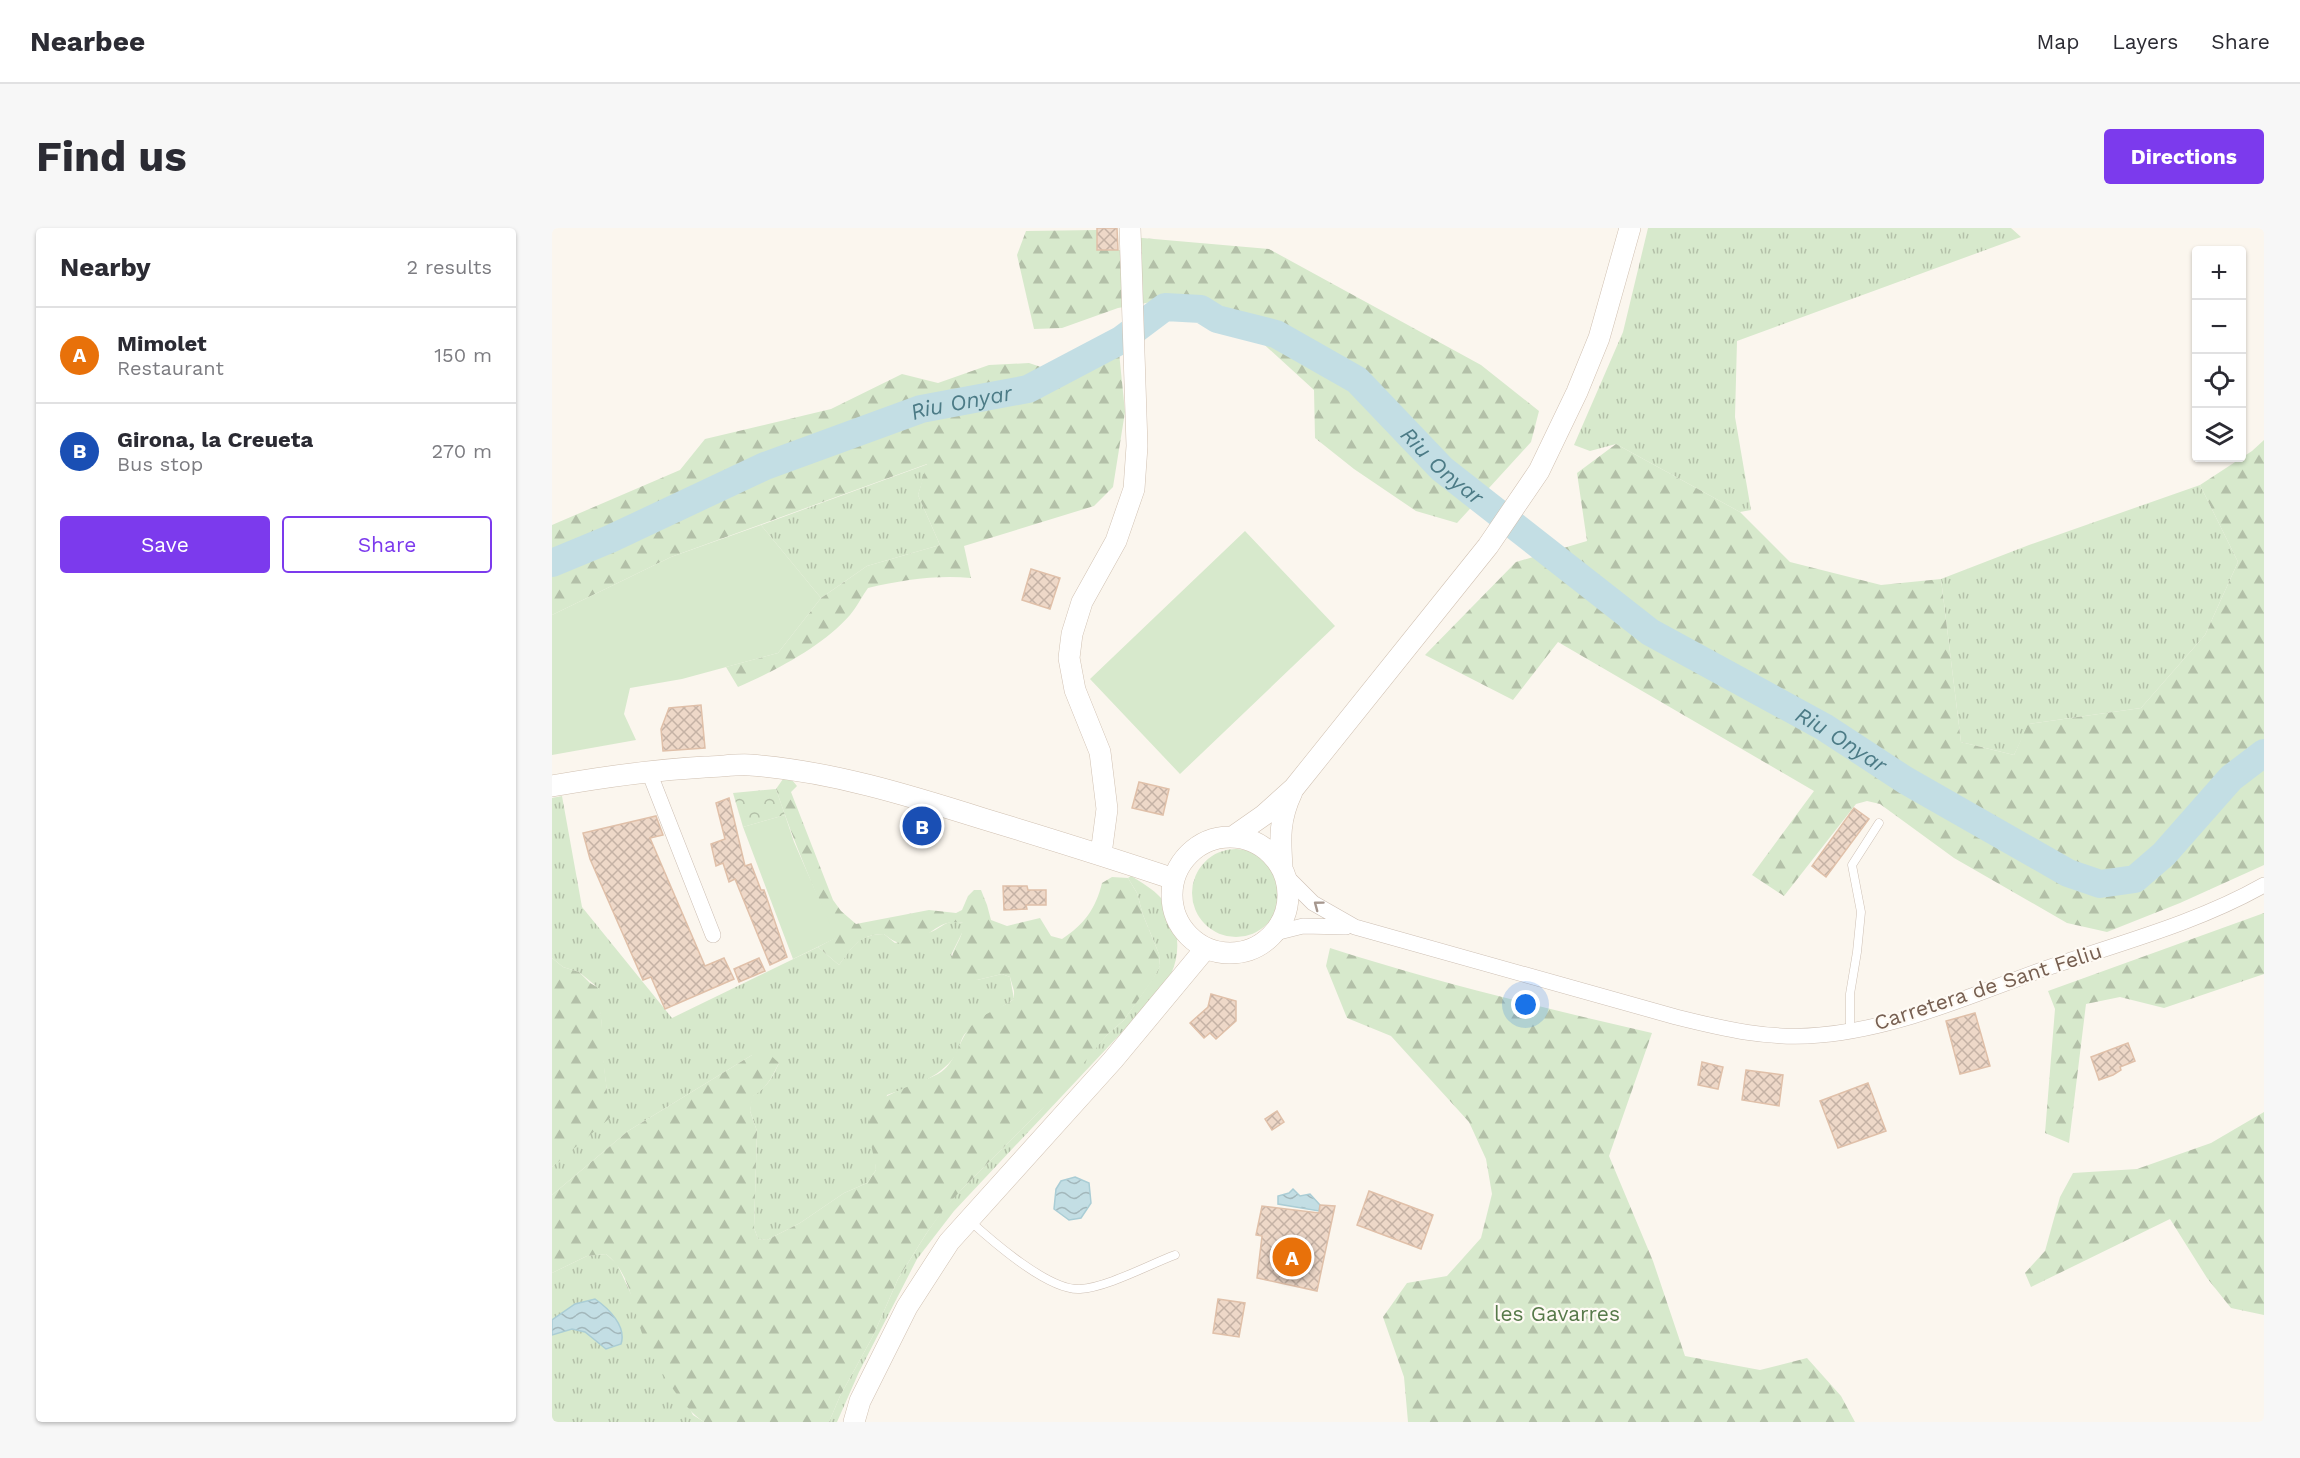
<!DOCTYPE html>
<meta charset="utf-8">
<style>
:root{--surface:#fff;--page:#f7f7f7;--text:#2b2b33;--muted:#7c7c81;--line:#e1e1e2;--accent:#7c3aed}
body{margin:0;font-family:"Work Sans",sans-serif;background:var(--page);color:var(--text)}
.controls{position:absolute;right:18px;top:18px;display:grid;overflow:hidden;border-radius:6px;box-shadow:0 2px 4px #0004}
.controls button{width:54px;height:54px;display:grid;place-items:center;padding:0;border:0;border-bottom:2px solid var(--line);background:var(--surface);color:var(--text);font:30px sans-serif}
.you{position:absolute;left:974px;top:777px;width:21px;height:21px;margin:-15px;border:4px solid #fff;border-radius:50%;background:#1a73e8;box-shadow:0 0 0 9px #1a73e833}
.badge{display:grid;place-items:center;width:39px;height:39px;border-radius:50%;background:var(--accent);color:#fff;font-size:20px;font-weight:700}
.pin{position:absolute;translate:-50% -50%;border:3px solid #fff;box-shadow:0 2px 6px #0006}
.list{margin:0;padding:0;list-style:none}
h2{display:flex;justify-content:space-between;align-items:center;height:78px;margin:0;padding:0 24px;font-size:26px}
h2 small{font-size:20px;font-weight:400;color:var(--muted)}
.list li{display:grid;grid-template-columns:39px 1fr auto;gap:18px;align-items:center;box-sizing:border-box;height:96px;padding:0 24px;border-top:2px solid var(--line)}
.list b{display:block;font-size:22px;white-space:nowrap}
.list p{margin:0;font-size:20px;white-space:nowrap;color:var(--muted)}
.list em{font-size:20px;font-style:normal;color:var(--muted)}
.actions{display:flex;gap:12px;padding:18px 24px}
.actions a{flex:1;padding:14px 0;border:2px solid var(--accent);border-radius:6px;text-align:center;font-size:21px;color:var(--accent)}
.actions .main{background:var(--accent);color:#fff}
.icon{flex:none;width:33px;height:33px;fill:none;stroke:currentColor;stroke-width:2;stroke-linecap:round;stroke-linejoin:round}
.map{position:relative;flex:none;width:1712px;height:1194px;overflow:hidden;border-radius:6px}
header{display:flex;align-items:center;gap:36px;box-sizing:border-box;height:84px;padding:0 30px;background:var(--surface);border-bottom:2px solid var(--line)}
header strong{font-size:28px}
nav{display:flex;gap:33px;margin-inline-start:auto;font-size:21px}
.intro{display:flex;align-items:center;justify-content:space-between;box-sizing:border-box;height:144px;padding:0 36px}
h1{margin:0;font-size:42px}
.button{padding:15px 27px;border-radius:6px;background:var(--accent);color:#fff;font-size:21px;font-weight:700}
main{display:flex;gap:36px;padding:0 36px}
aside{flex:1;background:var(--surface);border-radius:6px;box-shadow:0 2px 4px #0004}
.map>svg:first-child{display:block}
.grass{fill:url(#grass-tufts)}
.forest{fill:url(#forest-firs)}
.park{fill:url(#park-crowns)}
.garden{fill:#d7e9cc}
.water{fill:url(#water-waves);stroke:#aacdd5;stroke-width:1.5}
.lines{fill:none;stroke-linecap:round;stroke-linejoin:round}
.river{stroke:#c3dee4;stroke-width:28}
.building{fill:url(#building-cross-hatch);stroke:#e0c0a9;stroke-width:1.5}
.lane-casing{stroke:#cdbfb3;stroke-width:9}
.street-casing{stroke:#cdbfb3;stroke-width:16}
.secondary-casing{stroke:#d0c0b1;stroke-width:22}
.lane{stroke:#fff;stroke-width:8}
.street{stroke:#fff;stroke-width:15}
.secondary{stroke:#fff;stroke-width:21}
.oneway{stroke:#a6978e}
.labels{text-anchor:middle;stroke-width:4.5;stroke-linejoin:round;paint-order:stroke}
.street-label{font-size:21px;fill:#765f51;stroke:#fefaf4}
.park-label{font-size:21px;fill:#577a4a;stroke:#fefaf4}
.water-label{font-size:22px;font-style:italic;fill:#4c7b86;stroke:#fefaf4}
</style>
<header>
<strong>Nearbee</strong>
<nav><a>Map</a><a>Layers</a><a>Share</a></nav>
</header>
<div class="intro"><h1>Find us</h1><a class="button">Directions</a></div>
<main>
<aside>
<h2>Nearby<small>2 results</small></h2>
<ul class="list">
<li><span class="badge" style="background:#e8710a">A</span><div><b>Mimolet</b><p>Restaurant</p></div><em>150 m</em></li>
<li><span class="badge" style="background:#1a4fb4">B</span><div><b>Girona, la Creueta</b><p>Bus stop</p></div><em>270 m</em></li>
</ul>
<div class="actions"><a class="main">Save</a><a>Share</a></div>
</aside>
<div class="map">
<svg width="1712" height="1194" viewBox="0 0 1712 1194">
<defs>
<pattern id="grass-tufts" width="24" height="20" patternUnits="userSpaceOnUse" patternTransform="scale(1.5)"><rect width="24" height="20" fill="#d7e9cc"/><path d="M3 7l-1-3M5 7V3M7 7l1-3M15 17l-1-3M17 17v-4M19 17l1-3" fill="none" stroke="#b3c0a8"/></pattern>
<pattern id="forest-firs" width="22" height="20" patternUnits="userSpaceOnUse" patternTransform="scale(1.5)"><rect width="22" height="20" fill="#d7e9cc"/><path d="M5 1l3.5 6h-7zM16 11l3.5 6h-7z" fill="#b3c0a8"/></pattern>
<pattern id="park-crowns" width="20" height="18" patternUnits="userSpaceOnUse" patternTransform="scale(1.5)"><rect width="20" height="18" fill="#d7e9cc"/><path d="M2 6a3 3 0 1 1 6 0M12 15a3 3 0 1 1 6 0" fill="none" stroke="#b3c0a8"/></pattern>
<pattern id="water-waves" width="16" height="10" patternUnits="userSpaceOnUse" patternTransform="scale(1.5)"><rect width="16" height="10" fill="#c3dee4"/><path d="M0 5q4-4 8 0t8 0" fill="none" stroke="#a3b7bb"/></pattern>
<pattern id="building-cross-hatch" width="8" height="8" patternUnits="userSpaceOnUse" patternTransform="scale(1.5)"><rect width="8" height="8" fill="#eed8c8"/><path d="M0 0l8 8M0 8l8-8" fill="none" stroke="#c5b2a5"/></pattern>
</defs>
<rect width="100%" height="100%" fill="#fbf6ee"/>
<path class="grass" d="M1096,0H1459L1469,9L1185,113L1183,189L1199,282L1188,284L1064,216L1038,223L1022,217L1071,104Z
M376,236L366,267L388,317L315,338L269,370L209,297Z
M1648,257L1686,334L1653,407L1589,480L1477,496L1462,527L1409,514L1389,351L1477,317Z
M10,568L30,679L120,790L266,719L287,737C302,717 306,707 332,706L343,715C354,712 365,709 376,705C391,700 393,690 411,695V703L399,727L425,752L450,746L458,749L462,771C445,783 426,790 412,807C408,813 407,822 403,828C386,851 361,858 335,867L323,931L324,942L315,955L292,965L248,995L215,1012L206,1011L202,1000L205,903L198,883L200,868C215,860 220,850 227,835L200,827L76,903L0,967V939L9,930L55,864L49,816L50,797L44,758L27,744L11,739L0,730V570Z
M640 665a44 44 0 1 1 88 0a44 44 0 1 1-88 0Z
M579,648C589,654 601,661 609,670C625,691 631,721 619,746C615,754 608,761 603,769L402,983L365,1031L307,1144L285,1194H277L288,1168L321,1108L346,1051L374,1006L392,980L411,960L488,883L555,807L572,792L602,749L608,738L607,726L591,687L585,665L576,650Z
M54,1026L65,1036L79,1066L141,1187L152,1194H0V1045L35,1028Z"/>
<path class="forest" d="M545,2V22H570L579,9L717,21L929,137L987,183L979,214L905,295L864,283L802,241L763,210L762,162L670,78L622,70L566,80L510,100L482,101L465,27L474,3Z
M567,124L573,184L561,259L542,278L412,318L419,350C383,347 351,352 316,360C310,368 305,379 298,387C271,418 223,443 186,459L174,439L226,425L269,370L315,338L388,317L366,267L375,236L119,329L0,387V297L128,242L153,211L279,181L350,146L386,155L437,137L477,135L522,150Z
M1712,212V637L1628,675L1555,704L1515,695L1402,630L1328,576L1315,573L1304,576L1232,668L1200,647L1262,563L1006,414L961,472L873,427L964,334L1035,313L1025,245L1064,216L1188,284L1238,334L1329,357L1389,351L1409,514L1462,527L1476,496L1589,480L1653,407L1686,334L1648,257L1700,223Z
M231,551L240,552L245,558L239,564L281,672L289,683L304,696L377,682L404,685L410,682L416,668L422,662H429L435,677L439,692L455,698L488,690L499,708L510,711C532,697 544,680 550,655L560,649L576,650L585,665L591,687L607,726L608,738L602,750L572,792L555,807L511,860L411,960L392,981L374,1006L346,1051L321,1108L288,1168L277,1194H152C131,1181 103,1136 93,1113C80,1083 81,1047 54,1026L35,1028L0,1045V967L76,903L200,827L215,824L227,835C220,849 215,860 201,868L198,883L205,903L202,1000L206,1011L215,1012L248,995L292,965L315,955L324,942C322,922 311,899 321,879C327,867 371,854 386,846C404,836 406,813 419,798C431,785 448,781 462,771V763L458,749L450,746L425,752L406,749C389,725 412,717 411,695C376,686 369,737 332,706C306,707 302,718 287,737L266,719L283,710C262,661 241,612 224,561Z
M1712,685V746L1612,780L1568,769L1534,776L1517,915L1493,905L1503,781L1496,763Z
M778,720C884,754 991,780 1100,805L1057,928L1101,1033L1133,1128L1208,1142L1255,1130L1289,1168L1303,1194H856L852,1149L831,1089L855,1055L895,1048L929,1010L940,966L934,931L917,894L839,808L795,790L774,738Z
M0,730L11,739L27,744L38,755L50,762C45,781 50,783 50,800C50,830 55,859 58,890L0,939Z
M1712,884V1087L1679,1080L1655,1050L1618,991L1479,1059L1473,1045L1493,1023L1508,969L1521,945L1585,941L1659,915Z"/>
<path class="park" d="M224,561L233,587L191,599L181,565Z"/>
<path class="garden" d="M209,297L269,370L226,425L130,451L78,460L72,486L84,512L0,527V387L119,329Z
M693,303L783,398L628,546L538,451Z
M233,587L242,614L284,710L241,731L191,599Z"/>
<path class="water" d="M523,949L537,955L539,975L529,990L517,992L502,981L504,961L509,953Z
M741,961L748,968L758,966L768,977L767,983L726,976V968L737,965Z
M43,1071C56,1080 75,1098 69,1116L54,1121L33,1104L20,1101L0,1107V1092L23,1076Z"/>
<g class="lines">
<path class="river" id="s1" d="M0,335L58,311L213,238L369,181L476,161L569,112L613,79L649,81L665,91L724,106L805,152L890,241L1098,404L1272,499L1353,552L1516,645L1548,656L1583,651L1612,626L1679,550L1712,525"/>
</g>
<path class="building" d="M545,0H565L566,22H545Z
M479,341L508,350L498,381L470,372Z
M149,477L153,520L111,523L109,501L117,480Z
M587,554L617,561L611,587L580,580Z
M177,570L193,638L199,636L209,662H212L235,729L218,737L183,651L177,654L171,635L164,638L159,616L173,611L164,575Z
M1302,580L1317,591L1274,649L1260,638Z
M104,588L111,607L98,610L153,738L172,730L182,751L113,781L99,749L91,752L38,631L31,605Z
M451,658H475L476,662H494V677H474L475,681L452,682Z
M207,730L213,743L187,754L182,741Z
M659,766L684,773V793L664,811L658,805L652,810L638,795L656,779Z
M1423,785L1438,838L1408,846L1394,793Z
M1576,815L1583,833L1568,839L1569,842L1561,847L1547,852L1539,829Z
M1150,834L1171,839L1166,861L1146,857Z
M1194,842L1231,847L1227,878L1190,872Z
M1316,855L1334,903L1286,920L1268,873Z
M725,883L732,894L720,902L713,891Z
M817,963L881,987L869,1021L805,997Z
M768,977L783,978L765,1063L705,1050L710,1008L704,1007L710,978L767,985Z
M666,1071L693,1075L687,1109L661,1105Z"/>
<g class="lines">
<g class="lane-casing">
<path id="lane" d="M1298,802V766L1305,724L1309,684L1300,637L1327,595
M417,992C440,1013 497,1063 528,1061C556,1059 596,1037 623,1027"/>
</g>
<g class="street-casing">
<path id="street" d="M97,544L161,707
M734,648L761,675L803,699L1124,789C1172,801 1218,812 1268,807C1347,800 1422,766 1495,740C1568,715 1645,695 1712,657
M723,705L751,698L794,699"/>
</g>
<g class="secondary-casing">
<path id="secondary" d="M0,558C51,549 101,542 153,539C168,539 183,536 198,537C278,543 356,567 432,591C495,610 559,630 622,651
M682,608L712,587L742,560L936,318L987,243L1025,164L1047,110L1078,0
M620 667a58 58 0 1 1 116 0a58 58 0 1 1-116 0Z
M549,626L555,581L548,524L523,462L517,430L520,406L530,374L564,313L582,261L585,218L578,0
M730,639C728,610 727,591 740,564
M302,1194L308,1173L355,1079L397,1014L561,832L654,720"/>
</g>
<use href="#lane" class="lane"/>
<use href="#street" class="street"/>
<use href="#secondary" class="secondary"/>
</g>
<defs><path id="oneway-chevron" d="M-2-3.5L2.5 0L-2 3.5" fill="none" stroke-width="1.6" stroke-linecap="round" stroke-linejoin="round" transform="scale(1.5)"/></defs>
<use class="oneway" href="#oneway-chevron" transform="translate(766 677) rotate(-143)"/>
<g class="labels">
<g class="street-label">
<text transform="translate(1436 759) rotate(-18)" y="7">Carretera de Sant Feliu</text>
</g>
<g class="park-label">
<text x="1005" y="1093">les Gavarres</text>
</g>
<g class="water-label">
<text dy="8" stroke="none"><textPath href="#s1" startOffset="441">Riu Onyar</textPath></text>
<text dy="8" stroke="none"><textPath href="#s1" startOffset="999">Riu Onyar</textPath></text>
<text dy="8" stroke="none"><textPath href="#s1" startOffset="1485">Riu Onyar</textPath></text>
</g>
</g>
</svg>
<div class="controls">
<button>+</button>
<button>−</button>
<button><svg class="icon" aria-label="locate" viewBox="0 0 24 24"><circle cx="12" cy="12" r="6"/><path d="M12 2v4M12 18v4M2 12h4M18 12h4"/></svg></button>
<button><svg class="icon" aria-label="layers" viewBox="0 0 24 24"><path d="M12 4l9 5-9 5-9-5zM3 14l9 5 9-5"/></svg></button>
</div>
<div class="you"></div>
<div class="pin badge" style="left:740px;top:1029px;background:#e8710a">A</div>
<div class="pin badge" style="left:370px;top:598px;background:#1a4fb4">B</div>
</div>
</main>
